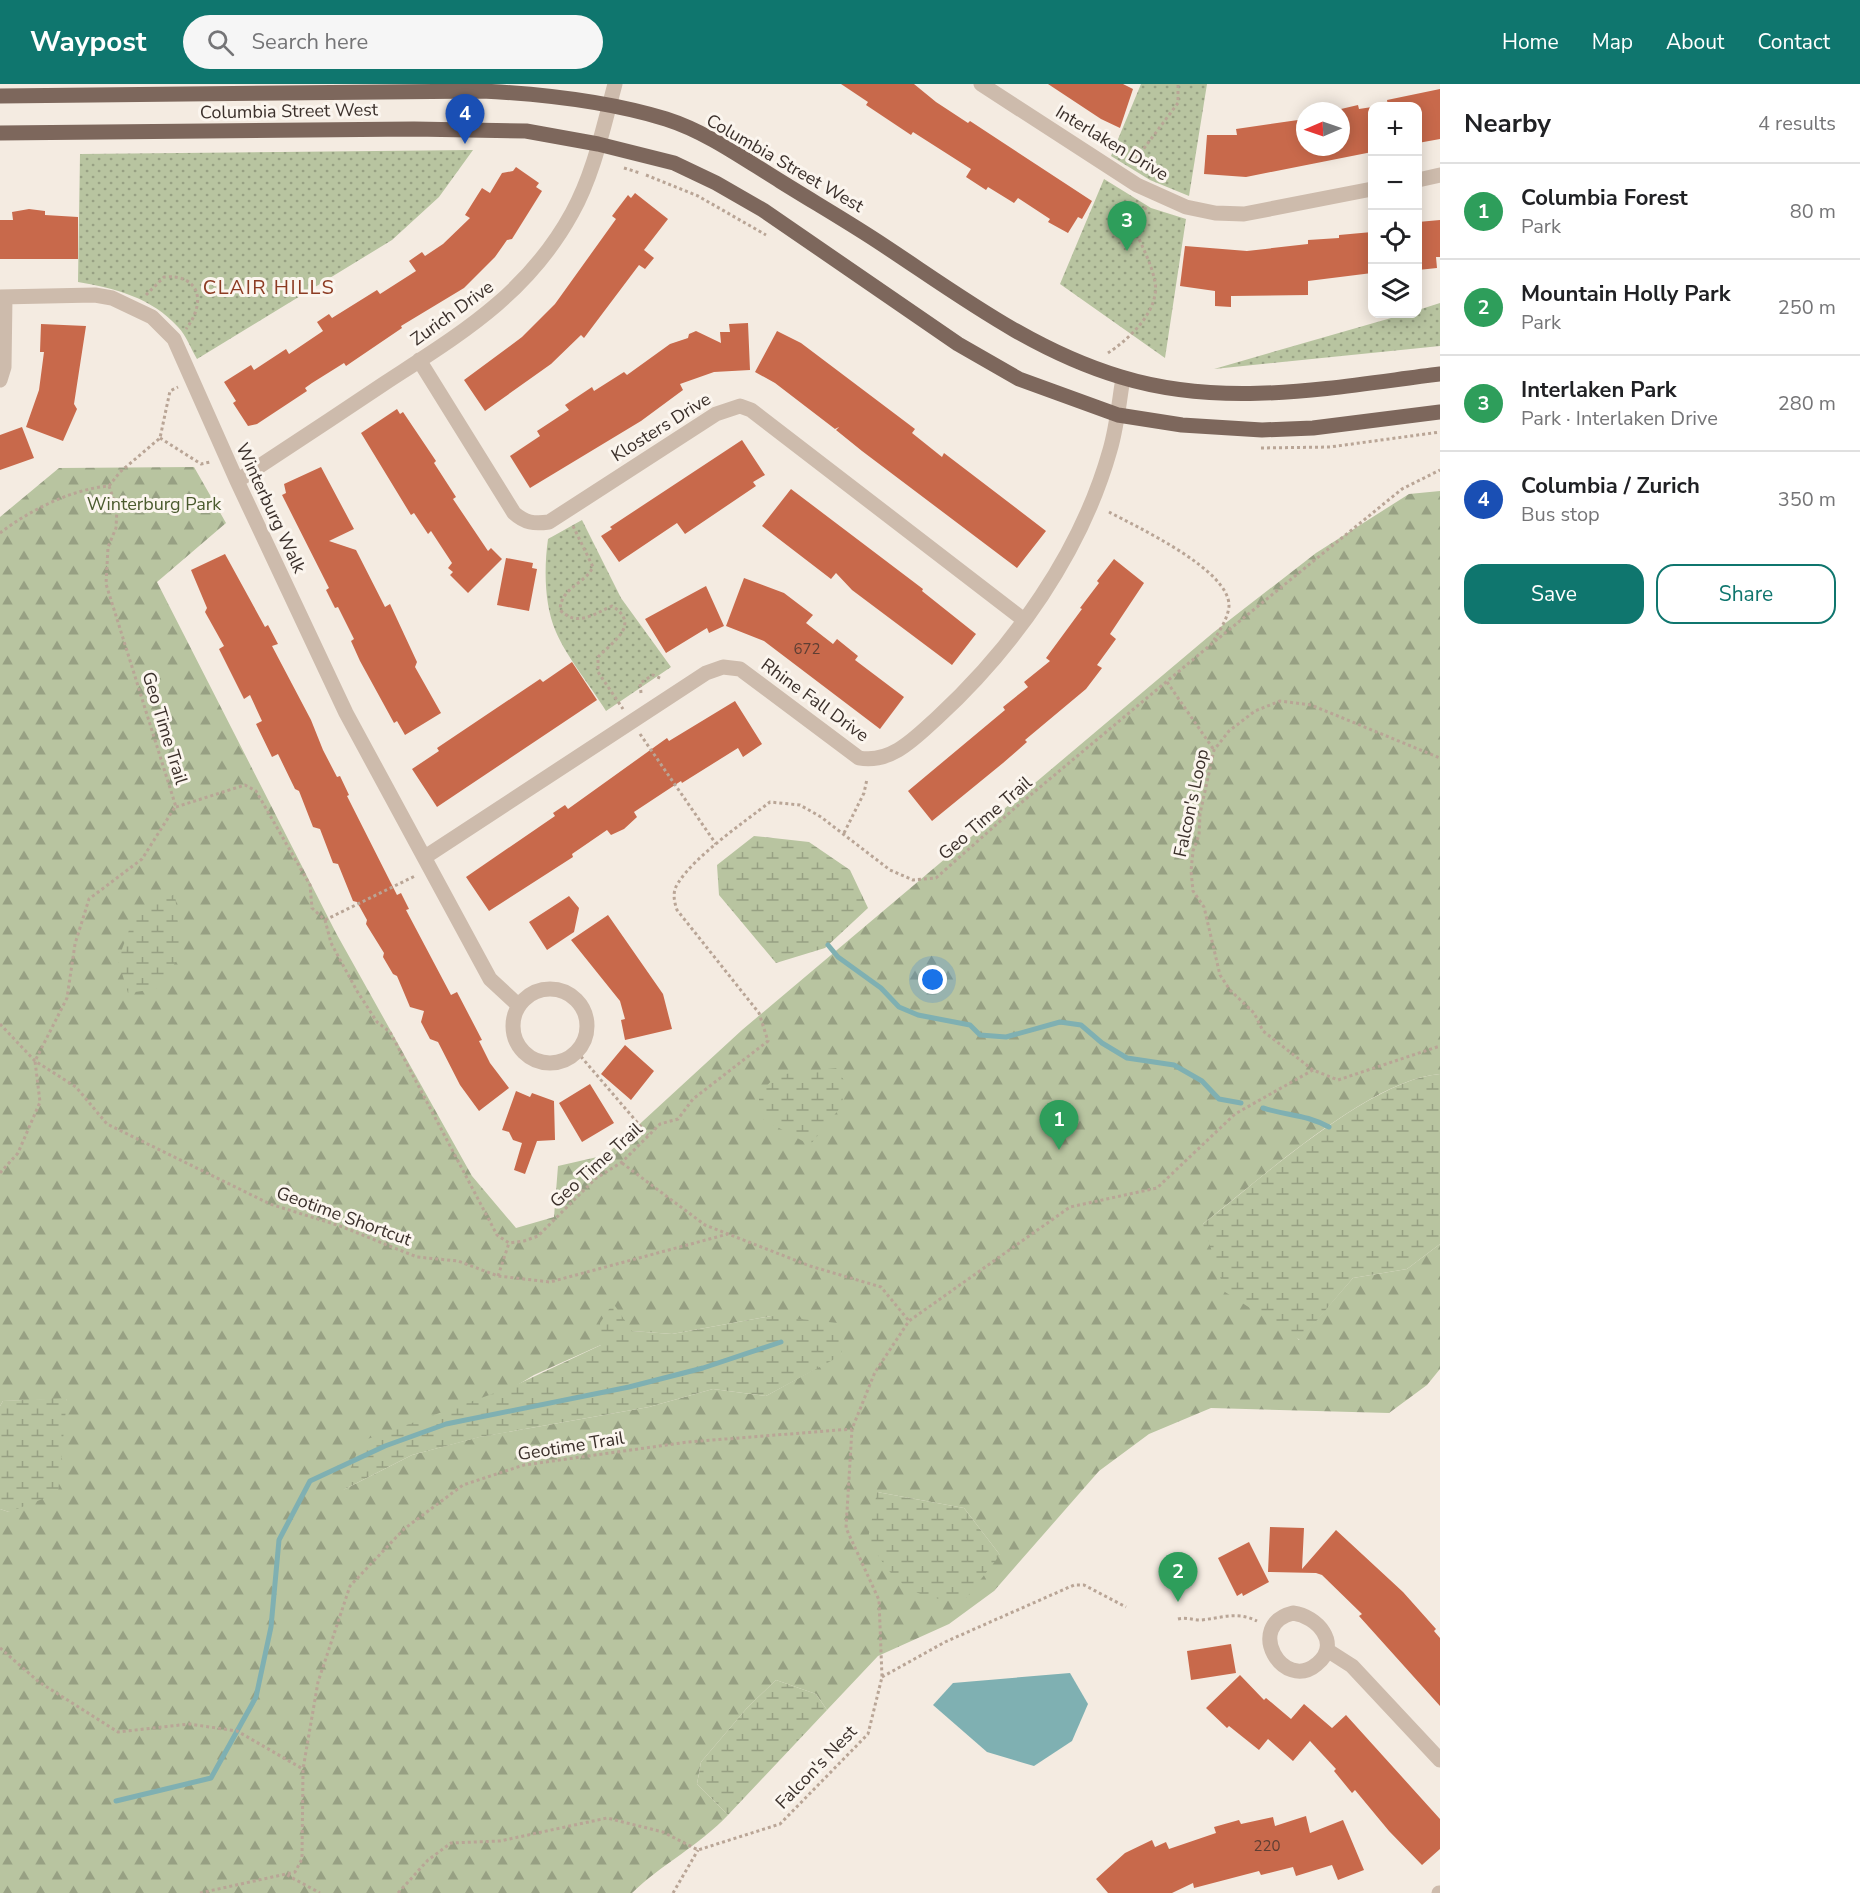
<!DOCTYPE html>
<meta charset="utf-8">
<style>
:root{--surface:#fff;--page:#f6f6f6;--text:#202124;--muted:#757577;--line:#e0e0e0;--accent:#0f766e}
body{margin:0;font-family:"Nunito Sans",sans-serif;background:var(--page);color:var(--text)}
.controls{position:absolute;right:18px;top:18px;display:grid;overflow:hidden;border-radius:12px;box-shadow:0 3px 15px #0003}
.controls button{width:54px;height:54px;display:grid;place-items:center;padding:0;border:0;border-bottom:2px solid var(--line);background:var(--surface);color:var(--text);font:30px sans-serif}
.compass{position:absolute;left:1296px;top:18px;width:54px;height:54px;border-radius:50%;background:var(--surface);box-shadow:0 3px 15px #0003;rotate:268deg}
.you{position:absolute;left:933px;top:896px;width:21px;height:21px;margin:-15px;border:4px solid #fff;border-radius:50%;background:#1a73e8;box-shadow:0 0 0 9px #1a73e833}
.badge{display:grid;place-items:center;width:39px;height:39px;border-radius:50%;background:var(--accent);color:#fff;font-size:20px;font-weight:700}
.pin{position:absolute;translate:-50% -50px;filter:drop-shadow(0 2px 3px #0008)}
.pin::after{content:'';position:absolute;top:32px;width:21px;height:18px;background:inherit;clip-path:polygon(0 0,100% 0,50% 100%)}
.list{margin:0;padding:0;list-style:none}
h2{display:flex;justify-content:space-between;align-items:center;height:78px;margin:0;padding:0 24px;font-size:26px}
h2 small{font-size:20px;font-weight:400;color:var(--muted)}
.list li{display:grid;grid-template-columns:39px 1fr auto;gap:18px;align-items:center;box-sizing:border-box;height:96px;padding:0 24px;border-top:2px solid var(--line)}
.list b{display:block;font-size:22px;white-space:nowrap}
.list p{margin:0;font-size:20px;white-space:nowrap;color:var(--muted)}
.list em{font-size:20px;font-style:normal;color:var(--muted)}
.actions{display:flex;gap:12px;padding:18px 24px}
.actions a{flex:1;padding:14px 0;border:2px solid var(--accent);border-radius:18px;text-align:center;font-size:21px;color:var(--accent)}
.actions .main{background:var(--accent);color:#fff}
.icon{flex:none;width:33px;height:33px;fill:none;stroke:currentColor;stroke-width:2;stroke-linecap:round;stroke-linejoin:round}
.map{position:relative;flex:none;width:1440px;height:1809px;overflow:hidden}
header{display:flex;align-items:center;gap:36px;box-sizing:border-box;height:84px;padding:0 30px;background:var(--accent);color:#fff}
header strong{font-size:28px}
nav{display:flex;gap:33px;margin-inline-start:auto;font-size:21px}
.search{width:420px;height:54px;background:var(--page);display:flex;align-items:center;gap:15px;box-sizing:border-box;padding:0 21px;border-radius:33px;color:var(--muted);font-size:22px}
main{display:flex}
aside{flex:1;background:var(--surface)}
.map>svg:first-child{display:block}
.grass{fill:url(#grass-dots)}
.forest{fill:url(#forest-firs);fill-rule:evenodd}
.wetland{fill:url(#wetland-marsh)}
.water{fill:#7fb0b2}
.lines{fill:none;stroke-linecap:round;stroke-linejoin:round}
.stream{stroke:#7fb0b2;stroke-width:5}
.building{fill:#c8694b}
.path{stroke:#b9a596;stroke-width:3;stroke-dasharray:3 3;stroke-linecap:butt}
.minor{stroke:#cdbbac;stroke-width:15}
.major{stroke:#7d675c;stroke-width:15}
.labels{text-anchor:middle;stroke-width:6;stroke-linejoin:round;paint-order:stroke}
.number-label{font-size:15px;fill:#5e3e33}
.street-label{font-size:18px;fill:#3b302b;stroke:#fbf5ee}
.park-label{font-size:18px;fill:#4a5a2e;stroke:#fbf5ee}
.neighbourhood-label{font-size:20px;letter-spacing:1.5px;fill:#8c3b22;stroke:#fbf5ee}
</style>
<header>
<strong>Waypost</strong>
<div class="search"><svg class="icon" aria-label="search" viewBox="0 0 24 24"><circle cx="10" cy="10" r="6"/><path d="M15 15l6 6"/></svg>Search here</div>
<nav><a>Home</a><a>Map</a><a>About</a><a>Contact</a></nav>
</header>
<main>
<div class="map">
<svg width="1440" height="1809" viewBox="0 0 1440 1809">
<defs>
<pattern id="grass-dots" width="8" height="8" patternUnits="userSpaceOnUse" patternTransform="scale(1.5)"><rect width="8" height="8" fill="#b8c4a0"/><path d="M2 2h.1M6 6h.1" fill="none" stroke="#97a083" stroke-width="1.8" stroke-linecap="round"/></pattern>
<pattern id="forest-firs" width="22" height="20" patternUnits="userSpaceOnUse" patternTransform="scale(1.5)"><rect width="22" height="20" fill="#b8c4a0"/><path d="M5 1l3.5 6h-7zM16 11l3.5 6h-7z" fill="#97a083"/></pattern>
<pattern id="wetland-marsh" width="20" height="14" patternUnits="userSpaceOnUse" patternTransform="scale(1.5)"><rect width="20" height="14" fill="#b8c4a0"/><path d="M1 5h8M5 5V1M11 12h8M15 12V8" fill="none" stroke="#97a083"/></pattern>
</defs>
<rect width="100%" height="100%" fill="#f4ebe1"/>
<path class="grass" d="M1141,0H1207L1189,112L1150,96L1111,72Z
M473,66L439,113L392,156L197,275C191,265 186,251 178,243C152,214 115,204 78,198L80,70Z
M1104,95L1151,124L1186,135L1165,274L1060,200Z
M1440,219V262L1214,285L1405,230H1418V226Z
M582,436L621,514L671,583L606,627C592,604 566,572 556,548C544,520 544,484 548,455Z"/>
<path class="forest" d="M194,383L226,439L157,498L336,849L472,1092L516,1144L554,1133L558,1082L606,1071L742,946L1214,548L1316,469L1409,410L1440,407V990C1370,995 1259,1096 1203,1140L1299,1256L1353,1194L1407,1185L1440,1160V1285L1427,1301L1389,1329L1211,1324L1149,1350L1099,1387L994,1507L949,1540L878,1572L827,1626L816,1610L776,1596L747,1624L701,1678L697,1700L728,1731C700,1761 662,1780 632,1809H0V1425L9,1428L67,1315L3,1317L0,1322V433L59,384ZM771,1232L842,1270L766,1312L713,1305L649,1323L479,1353L412,1371L343,1406L534,1291L632,1247L672,1250ZM877,1408L964,1424L1000,1471Z"/>
<path class="wetland" d="M754,752L809,758L850,786L868,824L825,864L776,879L719,811L717,781Z
M175,810L181,871L156,905L128,909L118,876L135,830Z
M836,984L847,1001L840,1024L810,1061L759,1033V1010L777,991Z
M1440,990V1160L1407,1185L1353,1194L1300,1256L1225,1208L1203,1140C1259,1096 1371,995 1440,990Z
M613,1219L632,1247L672,1250L771,1232L838,1239L842,1271L766,1312L713,1305L649,1323L480,1353L412,1371L341,1407L362,1357L514,1302L601,1261L600,1239Z
M67,1314L58,1409L9,1428L0,1425V1322L3,1317Z
M877,1408L964,1424L1000,1471L963,1518C908,1513 895,1501 868,1455Z
M776,1596L816,1610L827,1626L728,1731L697,1700L701,1678L747,1624Z"/>
<path class="water" d="M1070,1589L1088,1620L1072,1657L1034,1682L987,1668L933,1621L953,1599Z"/>
<g class="lines">
<path class="stream" d="M828,861L838,873L881,904L899,923L918,931L970,941L980,951L1006,953L1060,938L1081,941L1102,959L1127,974L1174,981L1202,997L1219,1015L1241,1019
M1263,1024C1288,1032 1305,1030 1329,1043
M116,1717L211,1694L256,1613L271,1543L279,1456L310,1397L385,1362L446,1340L629,1303L703,1284L781,1258"/>
</g>
<path class="building" d="M841,0H914L936,18L968,39L970,37L1092,117L1082,135L1078,133L1068,149L1048,138L1050,135L1018,114L1014,119L988,103L986,106L966,93L971,85L913,48L911,51L866,21L868,18Z
M1048,0H1123L1133,5L1120,44L1101,35Z
M1440,5V55L1418,59V22H1388L1387,16Z
M1358,21L1359,25L1372,23V68L1246,93L1204,90L1207,51H1237L1236,45L1305,35V63H1341V25Z
M516,83L539,99L536,103L542,107L512,155L507,156L495,173L464,204L401,242L402,244L346,282L344,279L312,299L305,304L307,307L257,340L248,342L233,319L236,317L224,298L251,281L254,286L286,265L289,270L323,247L317,238L329,230L332,234L377,206L380,210L416,187L409,177L422,168L425,172L443,160L470,134L465,131L482,104L490,109L502,89L513,87Z
M635,109L668,135L644,166L654,174L645,185L639,181L584,254L581,251L551,280L485,327L464,296L522,253L555,220L616,135L612,132L628,111L631,114Z
M29,125L45,127V131L78,133V175H0V136H13L12,128Z
M1440,136V173H1436L1437,184L1418,186V138Z
M1372,148V189L1308,197V211L1231,212V223L1215,222V207L1180,202L1185,162L1247,167L1308,160V156L1339,154V151Z
M748,239L750,286L714,288L680,300L683,306L641,337L530,404L510,372L540,352L537,347L569,326L565,321L592,303L594,307L624,288L627,291L670,260L688,254L689,250L696,247L721,259L720,248H730L729,240Z
M41,240L86,242L74,320L77,325L63,357L26,343L39,306L44,268H40Z
M777,247L801,259L915,345L912,349L942,373L944,369L1046,447L1017,484L862,367L836,346L839,343L835,345L775,299L755,288Z
M397,325L400,330L403,328L436,377L434,379L456,413L453,415L488,467L491,464L502,475L468,509L450,491L453,488L448,484L452,479L431,447L428,450L414,429L411,431L361,349Z
M22,343L34,374L0,386V351Z
M742,356L765,391L753,398L756,402L685,450L677,439L619,478L601,452L612,445L610,443Z
M321,383L354,445L329,457L356,466L385,523L390,520L417,578L415,583L441,629L405,651L397,637L394,639L360,577L351,557L354,555L338,523L335,524L326,506L329,504L282,411L286,409L284,400Z
M791,405L923,505L922,507L976,550L952,581L852,506L836,489L831,495L762,442Z
M225,470L265,543L268,541L278,560L272,562L311,636L323,666L337,693L340,692L349,711L347,712L397,811L401,809L409,825L406,826L451,911L457,908L482,956L479,957L490,979L509,1004L479,1027L460,1001L438,958L430,955L421,938L424,927L410,923L397,892L393,890L383,873L384,869L366,840L367,836L357,818L353,817L338,780L333,779L320,745L313,743L299,707L295,705L278,670L272,673L256,640L262,637L250,611L244,615L219,565L224,562L205,528L207,524L191,486Z
M506,474L533,479L532,484L537,485L529,527L497,521Z
M1114,475L1144,499L1110,550L1116,555L1097,581L1102,584L1086,605L1025,656L1027,658L1003,679L932,737L908,707L1005,626L1003,623L1028,603L1024,598L1050,577L1046,574L1082,525L1080,524L1099,499L1097,497Z
M744,494L784,509L813,531L806,539L833,560L837,555L858,572L855,576L904,613L880,645L764,557L726,542Z
M706,502L724,542L709,549L707,544L666,569L645,535Z
M572,578L597,616L437,723L412,685L439,667L437,664L540,595L543,598Z
M735,617L762,660L743,673L738,664L682,699L681,697L634,728L637,733L624,745L611,751L607,746L572,770L573,773L489,827L466,793L555,732L553,729L565,721L568,725L667,654L669,657Z
M569,812L579,824L574,848L547,866L529,838Z
M608,831L663,910L672,945L625,956L621,936L625,935L620,917L571,856Z
M625,961L654,987L631,1016L601,990Z
M590,1000L614,1039L582,1058L559,1019Z
M516,1007L530,1013L532,1009L554,1017L555,1056L537,1057L525,1090L514,1086L522,1059L513,1056L509,1048L502,1046Z
M1270,1443L1304,1444L1302,1485L1336,1446L1403,1508L1436,1545L1434,1547L1440,1554V1622L1359,1532L1362,1530L1322,1491L1316,1489L1268,1488Z
M1249,1458L1269,1498L1243,1512L1242,1509L1237,1512L1218,1474Z
M1231,1560L1236,1589L1191,1596L1187,1567Z
M1240,1591L1264,1616L1266,1614L1291,1635L1304,1620L1332,1644L1346,1631L1440,1735V1765L1422,1781L1389,1747L1355,1706L1352,1709L1334,1687L1336,1685L1310,1657L1293,1677L1268,1655L1259,1666L1229,1642L1227,1644L1206,1624Z
M1306,1732L1310,1749L1343,1736L1364,1786L1338,1796L1332,1781L1296,1792L1293,1783L1261,1791L1259,1787L1194,1804L1193,1799L1172,1809H1108L1096,1795L1125,1769L1152,1756L1155,1763L1166,1758L1169,1765L1216,1749L1214,1743L1239,1736L1241,1740L1273,1733L1275,1742Z"/>
<g class="lines">
<path class="path" d="M1133,79L1178,19V0
M624,84L640,89
M646,91L698,112L766,151
M146,211L164,193C201,190 206,219 186,245
M1108,269C1129,255 1160,227 1155,198C1152,181 1142,162 1135,146L1146,123
M160,354L201,380L210,378
M1261,364L1330,363L1440,348
M109,402L117,425L116,444L108,463L106,500L176,723
M109,402L120,388L160,354L170,307L178,303
M1109,428C1137,443 1230,486 1229,522C1228,534 1220,546 1214,556
M573,442L593,483C584,501 561,503 560,526C577,543 592,531 612,522C641,540 614,557 598,573V588L623,625
M0,449C30,426 72,405 109,402
M1167,598L1214,666
M641,609L640,599L653,591L662,595
M640,650L716,760
M176,723L245,701L256,707L310,801L312,824L325,836L331,859L357,907L377,938L390,948L497,1151L509,1159L524,1157L538,1152L595,1095L622,1078L660,1040L678,1035L693,1015L768,957L759,929L677,826C674,817 672,808 678,799C696,771 743,739 770,718L800,721L821,733L890,786L913,796L936,794L1015,724L1214,558L1402,405L1440,386
M844,749L864,709L867,695
M325,836L415,792
M0,940L35,977L76,1003L107,1040L270,1120L340,1142L417,1173L458,1177L498,1192L550,1198L728,1150
M577,968L648,1051
M1313,986L1263,947L1254,929L1230,906L1220,891L1204,823L1193,807L1191,787L1193,767L1199,751L1200,730L1214,666L1229,647L1255,627L1280,617L1311,621L1440,674
M622,1079L705,1141L810,1182L881,1203L909,1237
M0,1089L18,1069L40,1018L35,977L67,914L75,860L89,815L142,775L175,723
M498,1192L509,1159
M1178,1535C1186,1533 1193,1536 1201,1536C1221,1534 1237,1527 1257,1537
M0,1564L39,1598L118,1648L189,1640L237,1647L303,1685
M882,1593L945,1558L1074,1501H1084L1126,1523
M287,1791L320,1809
M200,1809L295,1788L302,1775L303,1685L318,1598L350,1502L404,1445L463,1401L524,1381L688,1358L852,1345
M398,1809L428,1776L451,1759L500,1757L607,1734L663,1748L698,1766L780,1740L868,1650L882,1593L879,1516L846,1444L852,1345L875,1288L909,1237L1070,1123L1157,1104L1235,1030L1313,986L1338,996L1440,962
M673,1809L698,1766"/>
<path class="minor" d="M981,0L1137,101L1186,123L1215,129L1244,130L1372,105
M1418,96L1440,91
M0,213L95,211L112,214L152,233L174,255L237,397L346,629L490,895L518,921
M419,276L514,429C525,439 534,440 549,438L716,330L740,322L751,326L1024,536
M0,296L4,283L5,213
M237,397C286,365 336,332 385,299C460,250 527,211 572,129C594,89 603,44 615,0
M425,773L706,589L723,583L740,585L859,674C891,680 915,654 937,634C1014,563 1081,469 1110,366C1117,342 1119,318 1123,294
M513 942a37 37 0 1 1 74 0a37 37 0 1 1-74 0Z
M1293,1529C1317,1532 1342,1560 1317,1580C1283,1609 1244,1541 1293,1529Z
M1327,1566L1352,1582L1440,1676
M1439,1809H1440"/>
<path class="major" d="M0,12L482,7C543,10 607,17 666,35C707,48 744,75 780,97C812,117 845,136 877,157C955,208 1030,266 1121,293C1226,325 1334,303 1440,290
M0,49L414,45L526,47L598,60L674,79L716,99L763,126L958,260L1019,295L1118,331L1182,341L1262,346L1313,344L1440,328"/>
</g>
<g class="labels">
<g class="number-label">
<text x="807" y="570">672</text>
<text x="1267" y="1767">220</text>
</g>
<g class="street-label">
<text transform="translate(289 27) rotate(-1)" y="6">Columbia Street West</text>
<text transform="translate(1112 59) rotate(31)" y="6">Interlaken Drive</text>
<text transform="translate(785 79) rotate(30)" y="6">Columbia Street West</text>
<text transform="translate(452 229) rotate(-36)" y="6">Zurich Drive</text>
<text transform="translate(661 343) rotate(-32)" y="6">Klosters Drive</text>
<text transform="translate(271 424) rotate(65)" y="6">Winterburg Walk</text>
<text transform="translate(815 616) rotate(36)" y="6">Rhine Fall Drive</text>
<text transform="translate(165 644) rotate(73)" y="6">Geo Time Trail</text>
<text transform="translate(1191 719) rotate(-78)" y="6">Falcon's Loop</text>
<text transform="translate(985 734) rotate(-41)" y="6">Geo Time Trail</text>
<text transform="translate(596 1081) rotate(-42)" y="6">Geo Time Trail</text>
<text transform="translate(344 1132) rotate(20)" y="6">Geotime Shortcut</text>
<text transform="translate(571 1362) rotate(-9)" y="6">Geotime Trail</text>
<text transform="translate(816 1683) rotate(-46)" y="6">Falcon's Nest</text>
</g>
<g class="park-label">
<text x="154" y="426">Winterburg Park</text>
</g>
<g class="neighbourhood-label">
<text x="269" y="210">CLAIR HILLS</text>
</g>
</g>
</svg>
<div class="controls">
<button>+</button>
<button>−</button>
<button><svg class="icon" aria-label="locate" viewBox="0 0 24 24"><circle cx="12" cy="12" r="6"/><path d="M12 2v4M12 18v4M2 12h4M18 12h4"/></svg></button>
<button><svg class="icon" aria-label="layers" viewBox="0 0 24 24"><path d="M12 4l9 5-9 5-9-5zM3 14l9 5 9-5"/></svg></button>
</div>
<svg class="compass" viewBox="-18 -18 36 36"><path d="M0-13l5 13h-10z" fill="#e53935"/><path d="M0 13l5-13h-10z" fill="#757577"/></svg>
<div class="you"></div>
<div class="pin badge" style="left:1059px;top:1066px;background:#2e9e5b">1</div>
<div class="pin badge" style="left:1178px;top:1518px;background:#2e9e5b">2</div>
<div class="pin badge" style="left:1127px;top:167px;background:#2e9e5b">3</div>
<div class="pin badge" style="left:465px;top:60px;background:#1a4fb4">4</div>
</div>
<aside>
<h2>Nearby<small>4 results</small></h2>
<ul class="list">
<li><span class="badge" style="background:#2e9e5b">1</span><div><b>Columbia Forest</b><p>Park</p></div><em>80 m</em></li>
<li><span class="badge" style="background:#2e9e5b">2</span><div><b>Mountain Holly Park</b><p>Park</p></div><em>250 m</em></li>
<li><span class="badge" style="background:#2e9e5b">3</span><div><b>Interlaken Park</b><p>Park · Interlaken Drive</p></div><em>280 m</em></li>
<li><span class="badge" style="background:#1a4fb4">4</span><div><b>Columbia / Zurich</b><p>Bus stop</p></div><em>350 m</em></li>
</ul>
<div class="actions"><a class="main">Save</a><a>Share</a></div>
</aside>
</main>
